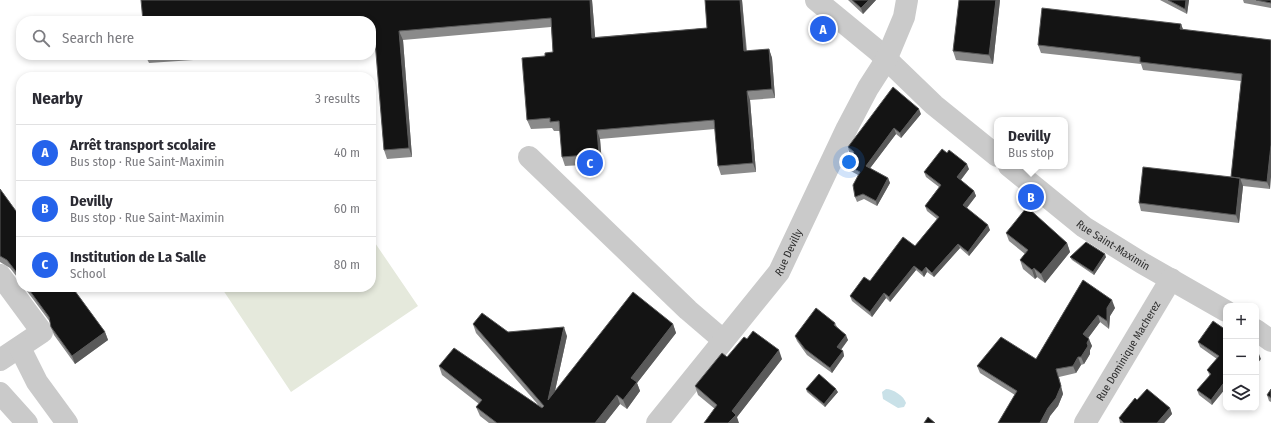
<!DOCTYPE html>
<meta charset="utf-8">
<style>
:root{--surface:#fff;--page:#f7f7f7;--text:#2b2b33;--muted:#7c7c81;--line:#e1e1e2;--accent:#2563eb}
body{margin:0;font-family:"Fira Sans Condensed",sans-serif;background:var(--page);color:var(--text)}
.controls{position:absolute;right:12px;bottom:12px;display:grid;overflow:hidden;border-radius:8px;box-shadow:0 2px 6px #0003}
.controls button{width:36px;height:36px;display:grid;place-items:center;padding:0;border:0;border-bottom:1px solid var(--line);background:var(--surface);color:var(--text);font:20px sans-serif}
.you{position:absolute;left:849px;top:162px;width:14px;height:14px;margin:-10px;border:3px solid #fff;border-radius:50%;background:#1a73e8;box-shadow:0 0 0 6px #1a73e833}
.badge{display:grid;place-items:center;width:26px;height:26px;border-radius:50%;background:var(--accent);color:#fff;font-size:13px;font-weight:700}
.pin{position:absolute;translate:-50% -50%;border:2px solid #fff;box-shadow:0 1px 4px #0006}
.popup{position:absolute;left:994px;top:117px;width:74px;height:52px;box-sizing:border-box;display:grid;place-content:center;border-radius:8px;background:var(--surface);filter:drop-shadow(0 1px 3px #0005);font-size:13px;white-space:nowrap;color:var(--muted)}
.popup b{font-size:15px;color:var(--text)}
.popup::after{content:'';position:absolute;left:50%;top:100%;margin-left:-8px;border:8px solid transparent;border-top-color:var(--surface)}
.list{margin:0;padding:0;list-style:none}
h2{display:flex;justify-content:space-between;align-items:center;height:52px;margin:0;padding:0 16px;font-size:17px}
h2 small{font-size:13px;font-weight:400;color:var(--muted)}
.list li{display:grid;grid-template-columns:26px 1fr auto;gap:12px;align-items:center;box-sizing:border-box;height:56px;padding:0 16px;border-top:1px solid var(--line)}
.list b{display:block;font-size:15px;white-space:nowrap}
.list p{margin:0;font-size:13px;white-space:nowrap;color:var(--muted)}
.list em{font-size:13px;font-style:normal;color:var(--muted)}
.icon{flex:none;width:22px;height:22px;fill:none;stroke:currentColor;stroke-width:2;stroke-linecap:round;stroke-linejoin:round}
.map{position:relative;flex:none;width:1271px;height:423px;overflow:hidden}
.search{position:absolute;background:var(--surface);box-shadow:0 2px 6px #0003;left:16px;top:16px;width:360px;height:44px;display:flex;align-items:center;gap:10px;box-sizing:border-box;padding:0 14px;border-radius:16px;color:var(--muted);font-size:15px}
.panel{position:absolute;background:var(--surface);box-shadow:0 2px 6px #0003;left:16px;top:72px;width:360px;height:220px;border-radius:16px}
.map>svg:first-child{display:block}
.green{fill:#e5e9dc}
.water{fill:#c9e1e8}
.lines{fill:none;stroke-linecap:round;stroke-linejoin:round}
.minor{stroke:#cacaca;stroke-width:22}
.wall{fill:#8a8a8a}
.shaded-wall{fill:#5a5a5a}
.building{fill:#141414;stroke:#5a5a5a}
.labels{text-anchor:middle;stroke-width:4;stroke-linejoin:round;paint-order:stroke}
.street-label{font-size:11px;fill:#2d2d2d;stroke:#fff}
</style>
<div class="map">
<svg width="1271" height="423" viewBox="0 0 1271 423">
<rect width="100%" height="100%" fill="#fff"/>
<path class="green" d="M371,237L418,306L291,392L221,287H371Z"/>
<path class="water" d="M886,389C893,389 904,396 906,403L904,407L898,408L883,399L882,392Z"/>
<g class="lines">
<g class="minor">
<path d="M816,0L878,51L934,105L997,156"/>
<path d="M529,157L688,310L723,340"/>
<path id="s1" d="M1009,166L1084,227L1142,263L1226,311"/>
<path d="M0,275L42,332L0,360"/>
<path d="M1256,330L1271,341"/>
<path d="M20,348L37,382L67,423"/>
<path d="M0,393L27,423"/>
<path id="s2" d="M657,423L779,272L847,128L868,88L886,60L904,17L907,0"/>
<path id="s3" d="M1085,423L1171,279"/>
</g>
</g>
<path class="wall" d="M316,0H592L595,37L707,28L705,0H742L747,51L769,49L772,58L775,98L750,100L756,172L721,175L718,166L715,129L600,139L602,164L565,166L562,157L560,131H554L552,128L531,129L527,120L545,56L553,52L551,27L403,40L412,157L387,159L384,150L375,38L371,39V21Z
M848,0H876L863,14Z
M1000,0L993,64L956,60L953,51Z
M1160,0H1189L1187,14Z
M1243,0H1271V8L1244,3Z
M1181,24L1183,30L1271,40L1270,189L1243,186L1239,223L1141,211L1139,203L1231,177L1241,81L1143,70L1141,64L1041,53L1038,45Z
M145,55H267L149,63Z
M921,114L901,138L896,134L870,168L888,178L890,183L877,206L864,199L857,202L855,197L858,175L849,170L847,165L852,155L849,152L848,147Z
M969,169L961,180L974,191L976,196L967,208L990,230L969,256L960,248L934,277L927,272L924,277L916,270L890,302L886,298L872,317L852,301L850,296L915,246L937,219L927,211L925,206L939,187L926,177L924,172Z
M0,189L21,218V282L10,268L0,262Z
M1006,233L1067,243L1070,252L1045,283L1037,277L1035,279L1023,269L1020,260L1025,254L1009,241Z
M1070,257H1106L1094,275L1072,260Z
M1083,280L1115,308L1110,316L1109,329L1100,322L1088,338L1092,346L1090,350V354L1084,364L1081,365L1076,373L1059,377L1063,394L1058,406L1050,416L1047,423H998L1015,395L980,373L977,366L1036,359Z
M24,287H72L105,332L108,340L75,364L54,335L51,327L50,322Z
M835,323L837,327L848,340L841,350L843,351L844,356L832,373L807,355L797,341L795,336Z
M473,324L508,332L567,336L555,391L673,324L676,333L637,383L640,391L627,409L620,404L605,423H489L480,416L476,407L479,404L442,375L439,366L541,408L476,333Z
M1226,330L1212,405L1199,395L1197,390L1210,376L1207,370L1217,359L1200,347L1198,342Z
M747,339L782,359L737,417L715,409L698,395L695,386Z
M806,389L838,392L825,407L807,392Z
M1271,389V402L1269,401L1267,395Z
M1137,400L1170,408L1172,414L1164,423H1120L1119,418Z"/>
<path class="shaded-wall" d="M590,0H592L596,47L592,38Z
M740,0H742L747,61L744,51Z
M869,0H876L863,14L861,8Z
M996,0H1000L993,64L989,55Z
M1186,0H1189L1187,14L1185,9Z
M1181,24L1184,32L1180,29Z
M399,31L403,40L412,157L409,148Z
M769,49L772,58L775,98L772,89Z
M747,91L750,100L756,172L753,163Z
M919,109L921,114L901,138L900,133Z
M894,128L896,134L868,171L866,166Z
M597,130L600,139L602,164L599,154Z
M1271,145V177L1270,189L1267,182Z
M967,164L969,169L959,182L957,177Z
M888,178L890,183L877,206L876,201Z
M1240,178L1243,186L1239,223L1236,215Z
M974,191L976,196L965,210L963,205Z
M988,225L990,230L969,256L968,252Z
M1067,243L1070,252L1045,283L1041,274Z
M958,244L960,248L934,277L932,273Z
M1105,254L1106,257L1094,275L1093,272Z
M914,266L916,270L890,302L889,297Z
M926,267L927,272L924,277L922,272Z
M1034,268L1037,277L1035,279L1032,270Z
M884,293L886,298L872,317L870,312Z
M1112,300L1115,308L1110,316L1109,329L1107,321V308Z
M1098,315L1100,322L1086,341L1083,334Z
M673,324L676,333L637,383L640,391L627,409L623,400L631,378Z
M564,327L567,336L551,409L548,400Z
M105,332L108,340L75,364L72,356Z
M846,335L848,340L839,352L837,347Z
M1089,339L1092,346L1090,350V354L1084,364L1081,357Z
M779,350L782,359L737,417L739,423H728L732,411Z
M843,351L844,356L832,373L830,368Z
M1259,354L1261,359L1256,365V357Z
M1078,357L1081,365L1076,373L1073,366Z
M1056,369L1063,394L1058,406L1050,416L1047,423H1040Z
M1226,380V388L1212,405L1211,400Z
M1256,382L1258,387L1256,390Z
M836,389L838,392L825,407L824,404Z
M617,395L620,404L605,423H595Z
M1170,408L1172,414L1164,423H1157Z"/>
<path class="building" d="M141,0H590L592,38L707,28L705,0H740L744,51L769,49L772,89L747,91L753,163L718,166L714,120L597,130L599,154L562,157L559,121L550,122V118L527,120L522,58L545,56V53L553,52L551,18L399,31L409,148L384,150L374,29H371V21H143Z
M852,0H869L861,8Z
M959,0H996L989,55L953,51Z
M1168,0H1186L1185,9Z
M1256,0H1271V3Z
M1042,8L1181,24L1180,29L1271,40V145L1267,182L1231,177L1242,74L1140,62V57L1038,45Z
M893,87L919,109L900,133L894,128L866,166L888,178L876,201L863,194L855,197L853,185L860,172L847,165L854,152L848,147Z
M942,149L947,153L949,150L967,164L957,177L974,191L963,205L988,225L968,252L958,244L932,273L926,267L922,272L914,266L889,297L884,293L870,312L850,296L864,277L870,281L903,237L915,246L939,217L925,206L941,185L924,172Z
M1143,167L1240,178L1236,215L1139,203Z
M0,189L21,218V278L7,260L0,256Z
M1027,207L1067,243L1041,274L1034,268L1032,270L1020,260L1028,250L1006,233Z
M1086,242L1105,254L1093,272L1070,257Z
M1083,280L1112,300L1107,308V321L1098,315L1083,334L1089,339L1087,343L1088,346L1081,357H1078L1073,366L1056,369L1061,386L1056,398L1048,408L1040,423H998L1017,391L977,366L1001,337L1036,359Z
M27,287H72L105,332L72,356L51,327L49,317Z
M633,292L673,324L631,378L637,382L623,400L617,395L595,423H497L476,407L482,400L439,366L454,348L542,408L544,406L473,324L482,313L508,332L564,327L548,400Z
M816,308L835,323L834,325L846,335L837,347L843,351L830,368L805,349L795,336Z
M1213,321L1226,330V380L1211,400L1197,390L1211,374L1207,370L1219,356L1198,342Z
M753,331L779,350L732,411L736,415L728,423H704L717,405L695,386L722,353L727,357L744,337L747,339Z
M1256,352L1259,354L1256,357Z
M819,374L836,389L824,404L806,389Z
M1147,389L1170,408L1157,423H1124L1119,418L1135,398L1137,400Z
M1271,389V398L1267,395Z
M928,417L935,423H924Z"/>
<g class="labels">
<g class="street-label">
<text dy="4" stroke="none"><textPath href="#s1" startOffset="131">Rue Saint-Maximin</textPath></text>
<text dy="4" stroke="none"><textPath href="#s2" startOffset="216">Rue Devilly</textPath></text>
<text dy="4" stroke="none"><textPath href="#s3" startOffset="84">Rue Dominique Macherez</textPath></text>
</g>
</g>
</svg>
<div class="controls">
<button>+</button>
<button>−</button>
<button><svg class="icon" aria-label="layers" viewBox="0 0 24 24"><path d="M12 4l9 5-9 5-9-5zM3 14l9 5 9-5"/></svg></button>
</div>
<div class="you"></div>
<div class="pin badge" style="left:823px;top:29px">A</div>
<div class="pin badge" style="left:1031px;top:197px">B</div>
<div class="popup"><b>Devilly</b>Bus stop</div>
<div class="pin badge" style="left:590px;top:163px">C</div>
<div class="search"><svg class="icon" aria-label="search" viewBox="0 0 24 24"><circle cx="10" cy="10" r="6"/><path d="M15 15l6 6"/></svg>Search here</div>
<section class="panel">
<h2>Nearby<small>3 results</small></h2>
<ul class="list">
<li><span class="badge">A</span><div><b>Arrêt transport scolaire</b><p>Bus stop · Rue Saint-Maximin</p></div><em>40 m</em></li>
<li><span class="badge">B</span><div><b>Devilly</b><p>Bus stop · Rue Saint-Maximin</p></div><em>60 m</em></li>
<li><span class="badge">C</span><div><b>Institution de La Salle</b><p>School</p></div><em>80 m</em></li>
</ul>
</section>
</div>
